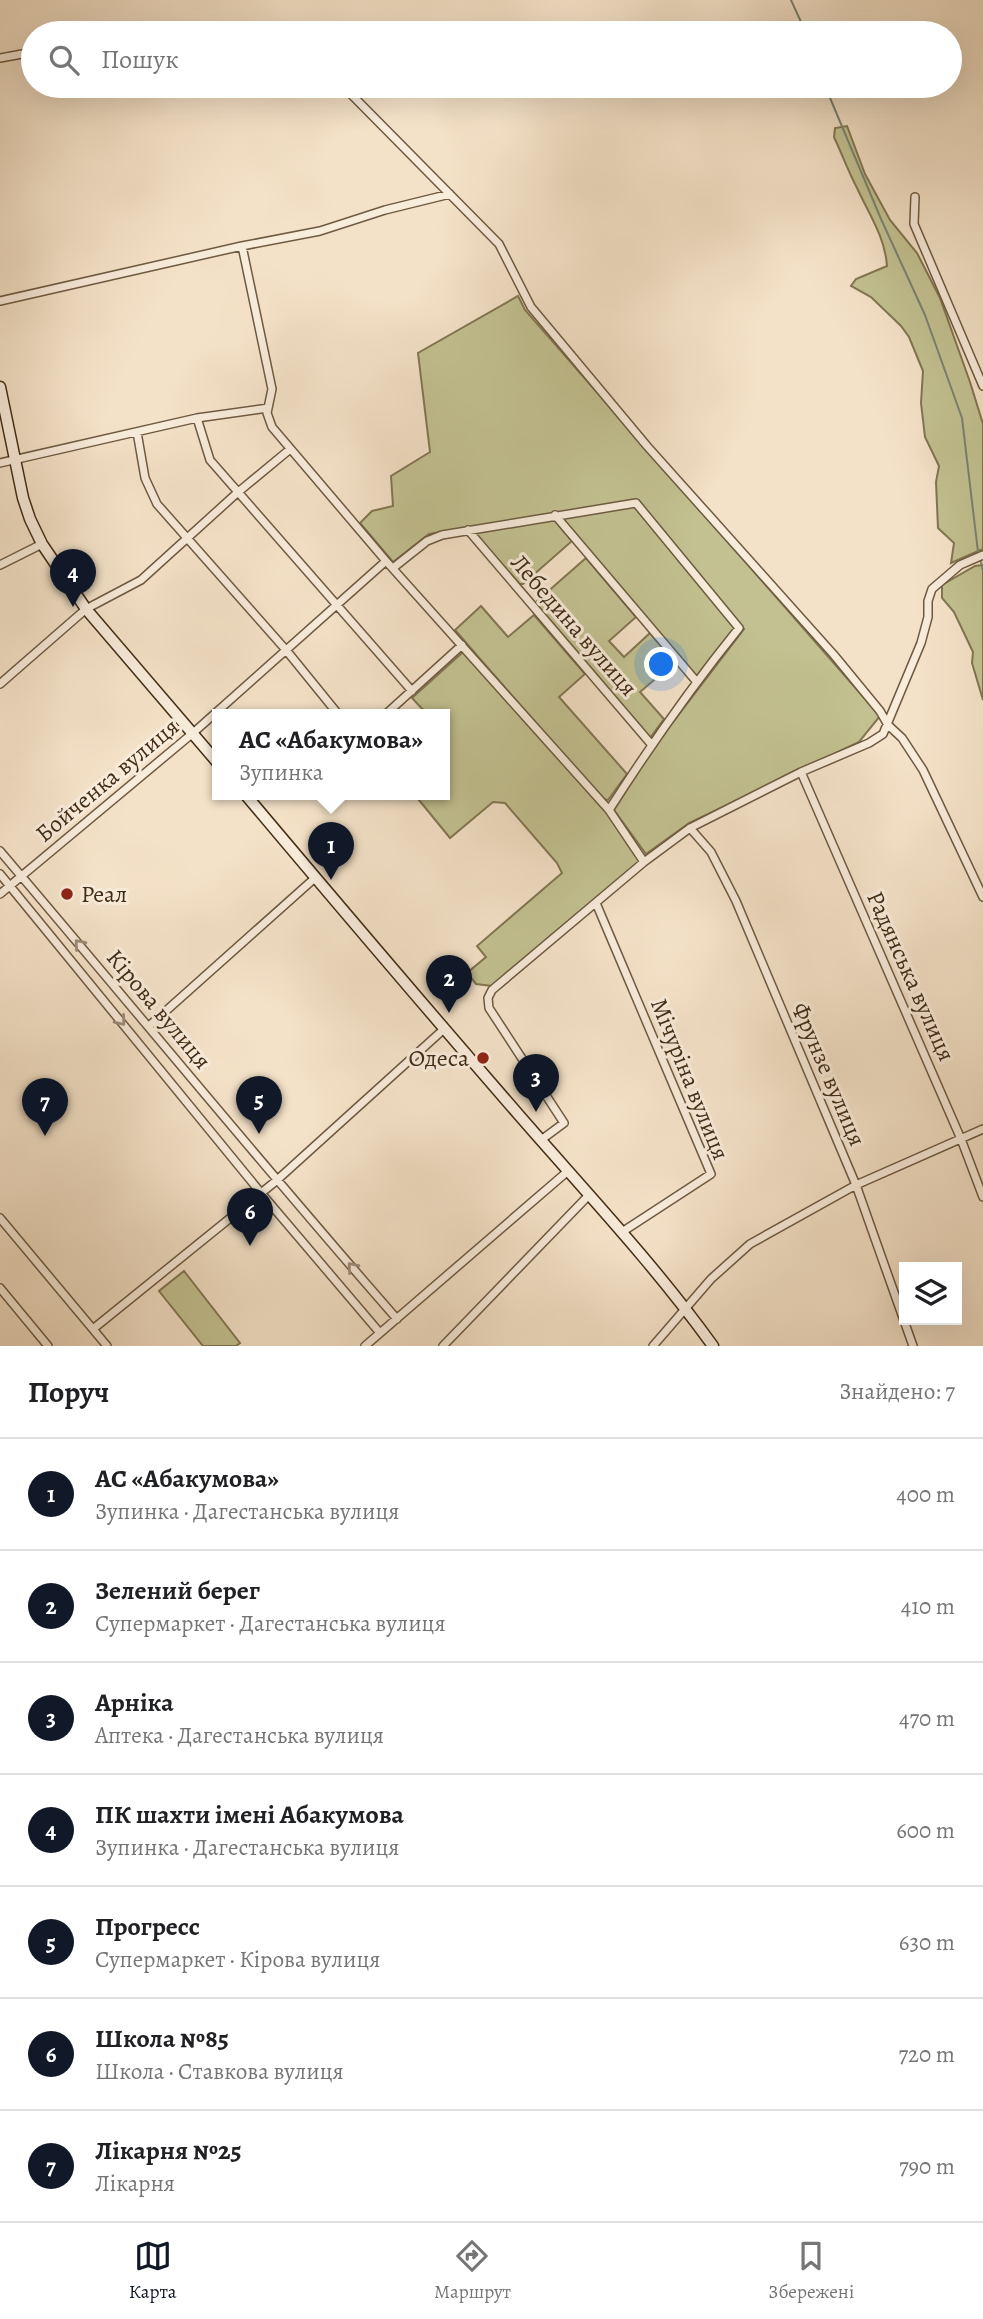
<!DOCTYPE html>
<html lang="uk">
<meta charset="utf-8">
<style>
:root{--surface:#fff;--page:#f2f2f2;--text:#202124;--muted:#757577;--line:#e0e0e0;--accent:#111827}
body{margin:0;font-family:Alegreya,serif;background:var(--page);color:var(--text)}
.controls{position:absolute;right:21px;bottom:21px;display:grid;overflow:hidden;border-radius:0px;box-shadow:0 7px 28px #0002}
.controls button{width:63px;height:63px;display:grid;place-items:center;padding:0;border:0;border-bottom:2px solid var(--line);background:var(--surface);color:var(--text);font:35px sans-serif}
.you{position:absolute;left:662px;top:665px;width:24px;height:24px;margin:-18px;border:5px solid #fff;border-radius:50%;background:#1a73e8;box-shadow:0 0 0 10px #1a73e833}
.badge{display:grid;place-items:center;width:46px;height:46px;border-radius:50%;background:var(--accent);color:#fff;font-size:23px;font-weight:700}
.pin{position:absolute;translate:-50% -58px;filter:drop-shadow(0 2px 4px #0008)}
.pin::after{content:'';position:absolute;top:37px;width:24px;height:21px;background:inherit;clip-path:polygon(0 0,100% 0,50% 100%)}
.popup{position:absolute;left:212px;top:709px;width:238px;height:91px;box-sizing:border-box;display:grid;place-content:center;border-radius:0px;background:var(--surface);filter:drop-shadow(0 2px 5px #0005);font-size:23px;white-space:nowrap;color:var(--muted)}
.popup b{font-size:26px;color:var(--text)}
.popup::after{content:'';position:absolute;left:50%;top:100%;margin-left:-14px;border:14px solid transparent;border-top-color:var(--surface)}
.list{margin:0;padding:0;list-style:none}
h2{display:flex;justify-content:space-between;align-items:center;height:91px;margin:0;padding:0 28px;font-size:30px}
h2 small{font-size:23px;font-weight:400;color:var(--muted)}
.list li{display:grid;grid-template-columns:46px 1fr auto;gap:21px;align-items:center;box-sizing:border-box;height:112px;padding:0 28px;border-top:2px solid var(--line)}
.list b{display:block;font-size:26px;white-space:nowrap}
.list p{margin:0;font-size:23px;white-space:nowrap;color:var(--muted)}
.list em{font-size:23px;font-style:normal;color:var(--muted)}
.icon{flex:none;width:38px;height:38px;fill:none;stroke:currentColor;stroke-width:2;stroke-linecap:round;stroke-linejoin:round}
.map{position:relative;flex:none;width:983px;height:1346px;overflow:hidden}
.search{position:absolute;background:var(--surface);box-shadow:0 7px 28px #0002;left:21px;right:21px;top:21px;height:77px;display:flex;align-items:center;gap:18px;box-sizing:border-box;padding:0 24px;border-radius:38px;color:var(--muted);font-size:26px}
.sheet{height:875px;background:var(--surface)}
nav{display:flex;justify-content:space-around;align-items:center;box-sizing:border-box;height:98px;border-top:2px solid var(--line);background:var(--surface);font-size:19px;color:var(--muted)}
nav a{display:grid;justify-items:center;gap:4px}
nav .on{color:var(--accent)}
.map>svg:first-child{display:block}
.green{fill:#c3c191;stroke:#827652;stroke-width:2}
.lines{fill:none;stroke-linecap:round;stroke-linejoin:round}
.stream{stroke:#788473;stroke-width:2}
.street-casing{stroke:#6e5a41;stroke-width:10}
.secondary-casing{stroke:#412c14;stroke-width:13}
.street{stroke:#f8ecdb;stroke-width:7}
.secondary{stroke:#f8ecdb;stroke-width:10}
.oneway{stroke:#9c8c78}
.poi-dot{fill:#8f2418;stroke:#f8ecdb;stroke-width:2.5}
.labels{text-anchor:middle;stroke-width:6;stroke-linejoin:round;paint-order:stroke}
.street-label{font-size:24px;fill:#412c14;stroke:#f8ecdb}
.poi-label{font-size:24px;fill:#412c14;stroke:#f8ecdb;text-anchor:start}
</style>
<div class="map">
<svg width="983" height="1346" viewBox="0 0 983 1346">
<rect width="100%" height="100%" fill="#f4e2c8"/>
<filter id="stains"><feTurbulence type="fractalNoise" baseFrequency=".00286" numOctaves="4"/><feColorMatrix values="0 0 0 0 .2 0 0 0 0 .09 0 0 0 0 .02 0 0 0 .5 -.17"/></filter>
<radialGradient id="worn" r=".72"><stop offset=".6" stop-color="#630" stop-opacity="0"/><stop offset="1" stop-color="#630" stop-opacity=".3"/></radialGradient>
<path class="green" d="M847,126L865,174L890,220L917,253L940,298L970,382L983,424V549L951,563L954,543L938,528L936,482L939,466L925,437L921,403L923,371L909,337L901,326L871,297L851,286L856,279L887,266C885,237 869,214 857,188C848,171 842,154 834,137L835,128Z
M518,296L525,310L880,716L859,742L689,823L646,854L614,810L654,747L744,629L638,500L429,534L393,562L360,523L372,511L393,506L391,476L430,452L418,353Z
M634,506L735,628L696,677L559,516Z
M552,517L572,541L523,584H518L473,531Z
M586,558L636,617L609,641L624,657L650,633L675,662L640,692L664,719L650,738L536,606L537,601Z
M983,565V700L972,663L973,652L954,612L942,598V585L975,566Z
M481,606L508,637L534,615L585,674L559,697L627,774L608,800L602,799L455,630Z
M463,652L606,809L641,861L492,986L476,984L467,973L486,957L477,946L562,873L557,863L505,803L493,802L450,838L414,794H445V743L449,739L445,734V714H427L412,698Z
M184,1271L240,1343L236,1346H203L159,1291Z"/>
<g class="lines">
<path class="stream" d="M791,0L806,33
M825,86L881,219L925,315L962,418L978,552
M981,562L983,571"/>
<g class="street-casing">
<path id="street" d="M0,58L33,52
M343,86L499,244L531,307L647,446L834,655L880,711L888,725L902,738L923,770L983,897
M915,197L914,224L983,386
M242,246L272,389L267,413L272,427L386,561
M0,301L242,246L320,231L385,210L450,194
M197,418L210,460L412,691
M137,432L145,478L157,504L286,650L338,714
M0,463L197,418L268,408
M555,515L696,681
M468,530L651,744
M0,565L42,544
M393,568L427,541L442,535L636,503L739,628C692,686 650,746 609,810
M0,684L86,609L141,580L237,493L289,450
M386,714L462,645
M801,772L961,1139L983,1197
M690,828L711,852L736,901L856,1185L913,1346
M0,851C133,1007 262,1165 397,1319
M0,874L261,1193L380,1333
M0,894L193,733L386,561L609,810L644,862
M596,903L711,1174L622,1232
M149,1026L316,877
M541,1140L564,1123L489,1008L488,998L492,990L644,862L690,828L801,772L869,743L883,734L921,643L928,617V601L932,589L960,565L983,555
M0,1218L107,1346
M0,1288L48,1346
M93,1329L276,1181L444,1029
M365,1346L568,1171
M443,1346L589,1195
M653,1346L711,1279L750,1244L856,1185L983,1129"/>
</g>
<g class="secondary-casing">
<path id="secondary" d="M0,387L23,498L30,519L42,544L86,609L217,762
M245,794C335,901 426,1008 518,1114C584,1190 654,1264 713,1346"/>
</g>
<use href="#street" class="street"/>
<use href="#secondary" class="secondary"/>
</g>
<defs><path id="oneway-chevron" d="M-2-3.5L2.5 0L-2 3.5" fill="none" stroke-width="1.6" stroke-linecap="round" stroke-linejoin="round" transform="scale(1.75)"/></defs>
<g class="oneway">
<use href="#oneway-chevron" transform="translate(79 944) rotate(-131)"/>
<use href="#oneway-chevron" transform="translate(121 1021) rotate(51)"/>
<use href="#oneway-chevron" transform="translate(352 1267) rotate(-131)"/>
</g>
<g class="poi-dot">
<circle cx="67" cy="894" r="7"/>
<circle cx="483" cy="1058" r="7"/>
</g>
<g class="labels">
<g class="street-label">
<text transform="translate(574 625) rotate(49)" y="8">Лебедина вулиця</text>
<text transform="translate(107 780) rotate(-40)" y="8">Бойченка вулиця</text>
<text transform="translate(911 976) rotate(66)" y="8">Радянська вулиця</text>
<text transform="translate(159 1009) rotate(50)" y="8">Кірова вулиця</text>
<text transform="translate(829 1074) rotate(67)" y="8">Фрунзе вулиця</text>
<text transform="translate(690 1079) rotate(68)" y="8">Мічуріна вулиця</text>
</g>
<g class="poi-label">
<text x="81" y="902">Реал</text>
<text x="469" y="1066" text-anchor="end">Одеса</text>
</g>
</g>
<rect width="100%" height="100%" filter="url(#stains)"/>
<rect width="100%" height="100%" fill="url(#worn)"/>
</svg>
<div class="controls">
<button><svg class="icon" aria-label="layers" viewBox="0 0 24 24"><path d="M12 4l9 5-9 5-9-5zM3 14l9 5 9-5"/></svg></button>
</div>
<div class="you"></div>
<div class="pin badge" style="left:331px;top:880px">1</div>
<div class="popup"><b>АС «Абакумова»</b>Зупинка</div>
<div class="pin badge" style="left:449px;top:1013px">2</div>
<div class="pin badge" style="left:536px;top:1112px">3</div>
<div class="pin badge" style="left:73px;top:607px">4</div>
<div class="pin badge" style="left:259px;top:1134px">5</div>
<div class="pin badge" style="left:250px;top:1246px">6</div>
<div class="pin badge" style="left:45px;top:1136px">7</div>
<div class="search"><svg class="icon" aria-label="search" viewBox="0 0 24 24"><circle cx="10" cy="10" r="6"/><path d="M15 15l6 6"/></svg>Пошук</div>
</div>
<section class="sheet">
<h2>Поруч<small>Знайдено: 7</small></h2>
<ul class="list">
<li><span class="badge">1</span><div><b>АС «Абакумова»</b><p>Зупинка · Дагестанська вулиця</p></div><em>400 m</em></li>
<li><span class="badge">2</span><div><b>Зелений берег</b><p>Супермаркет · Дагестанська вулиця</p></div><em>410 m</em></li>
<li><span class="badge">3</span><div><b>Арніка</b><p>Аптека · Дагестанська вулиця</p></div><em>470 m</em></li>
<li><span class="badge">4</span><div><b>ПК шахти імені Абакумова</b><p>Зупинка · Дагестанська вулиця</p></div><em>600 m</em></li>
<li><span class="badge">5</span><div><b>Прогресс</b><p>Супермаркет · Кірова вулиця</p></div><em>630 m</em></li>
<li><span class="badge">6</span><div><b>Школа №85</b><p>Школа · Ставкова вулиця</p></div><em>720 m</em></li>
<li><span class="badge">7</span><div><b>Лікарня №25</b><p>Лікарня</p></div><em>790 m</em></li>
</ul>
</section>
<nav>
<a class="on"><svg class="icon" aria-label="map" viewBox="0 0 24 24"><path d="M3 6l6-2 6 2 6-2v14l-6 2-6-2-6 2zM9 4v14M15 6v14"/></svg>Карта</a>
<a><svg class="icon" aria-label="directions" viewBox="0 0 24 24"><path d="M12 3l9 9-9 9-9-9zM9 14v-3h6M13 9l2 2-2 2"/></svg>Маршрут</a>
<a><svg class="icon" aria-label="saved" viewBox="0 0 24 24"><path d="M7 4h10v16l-5-4-5 4z"/></svg>Збережені</a>
</nav>
